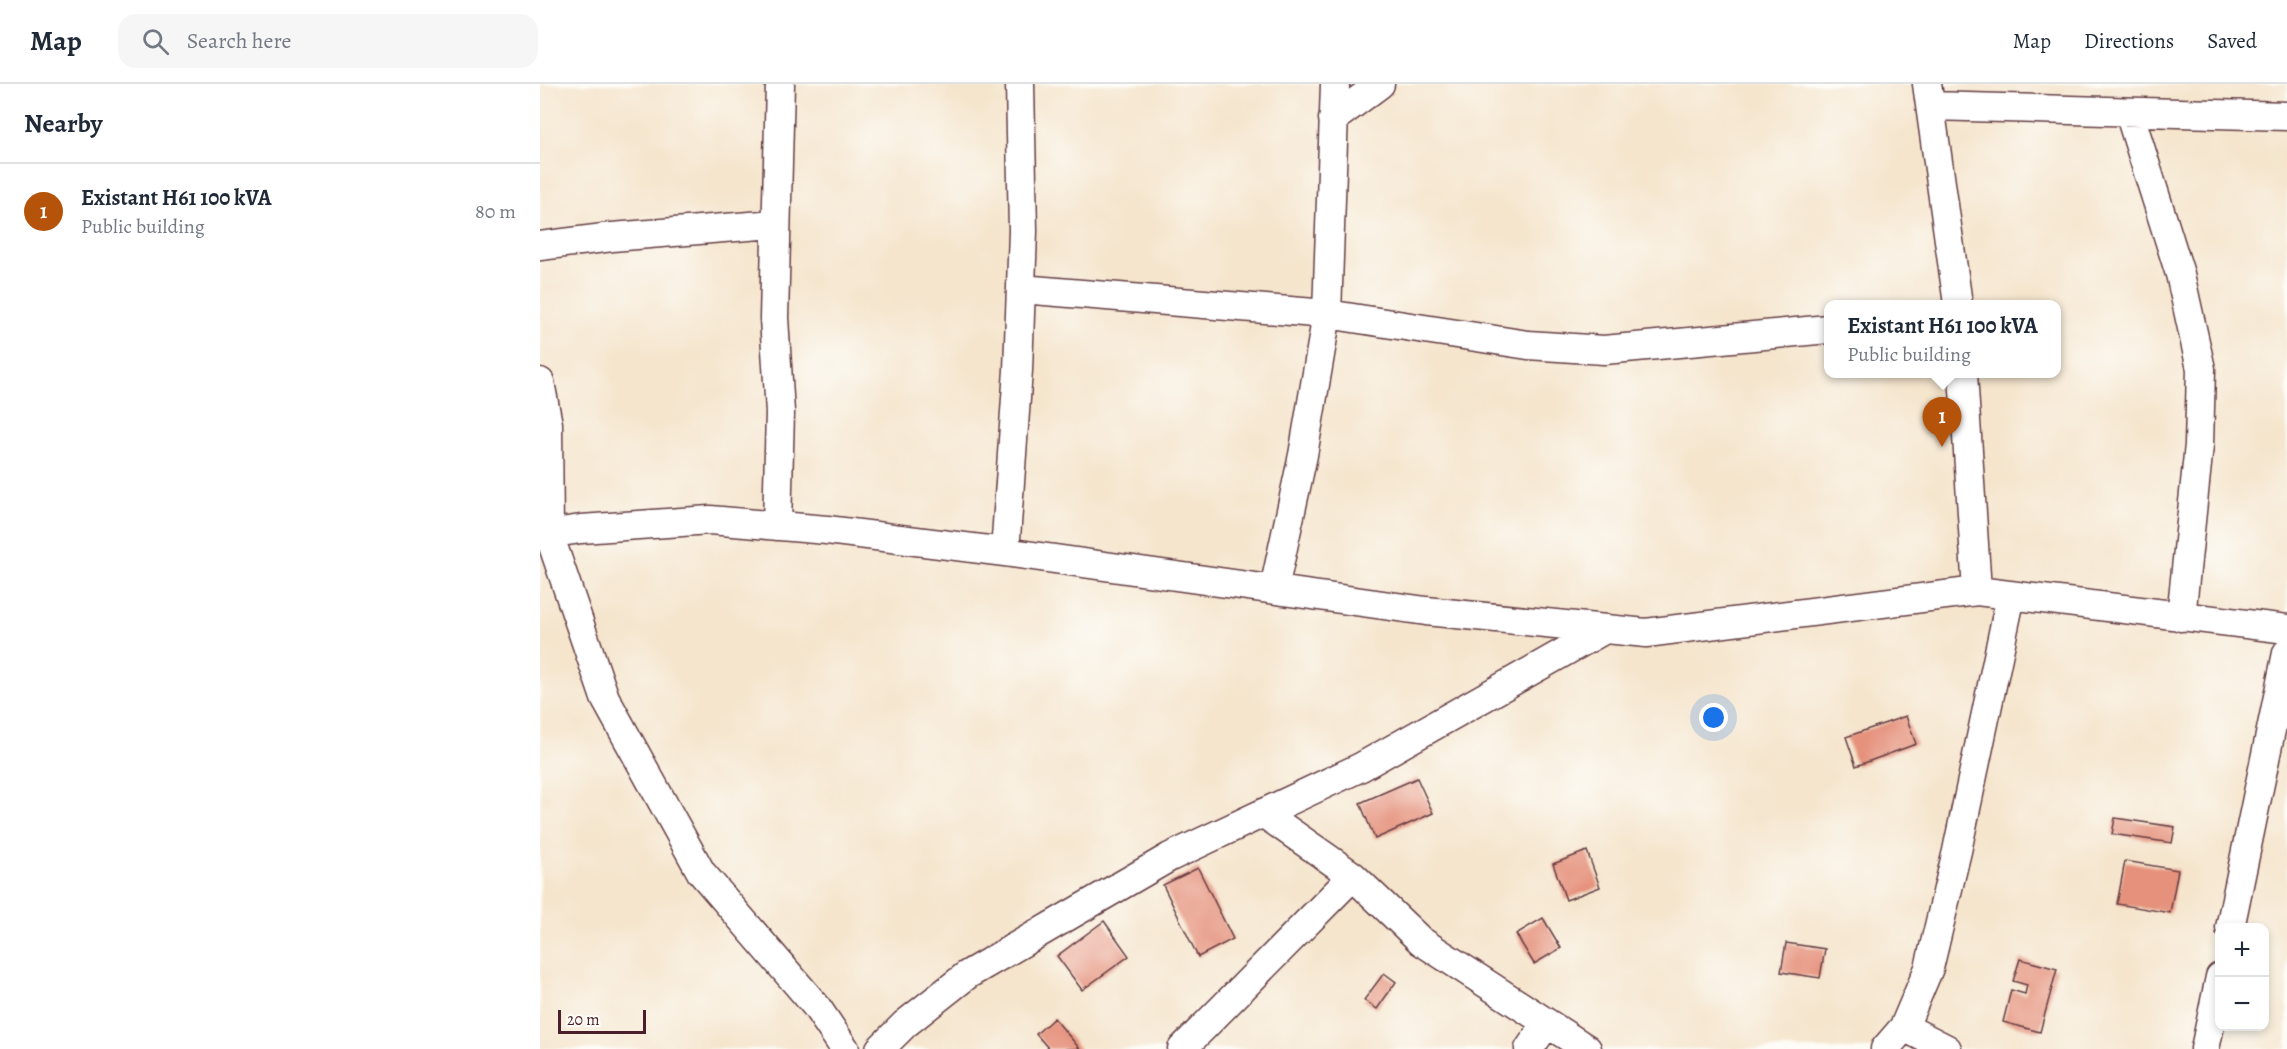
<!DOCTYPE html>
<meta charset="utf-8">
<style>
:root{--surface:#fff;--page:#f6f6f7;--text:#1f2937;--muted:#747a83;--line:#e0e1e3;--accent:#b45309}
body{margin:0;font-family:Alegreya,serif;background:var(--page);color:var(--text)}
.controls{position:absolute;right:18px;bottom:18px;display:grid;overflow:hidden;border-radius:12px;box-shadow:0 3px 9px #0003}
.controls button{width:54px;height:54px;display:grid;place-items:center;padding:0;border:0;border-bottom:2px solid var(--line);background:var(--surface);color:var(--text);font:30px sans-serif}
.scale{position:absolute;left:18px;bottom:15px;width:88px;box-sizing:border-box;padding-left:6px;border:3px solid #4a1f2b;border-top:0;font-size:16px;line-height:21px;white-space:nowrap;color:#4a1f2b;-webkit-text-stroke:4px #fdfcf7;paint-order:stroke}
.you{position:absolute;left:1174px;top:634px;width:21px;height:21px;margin:-15px;border:4px solid #fff;border-radius:50%;background:#1a73e8;box-shadow:0 0 0 9px #1a73e833}
.badge{display:grid;place-items:center;width:39px;height:39px;border-radius:50%;background:var(--accent);color:#fff;font-size:20px;font-weight:700}
.pin{position:absolute;translate:-50% -50px;filter:drop-shadow(0 2px 3px #0008)}
.pin::after{content:'';position:absolute;top:32px;width:21px;height:18px;background:inherit;clip-path:polygon(0 0,100% 0,50% 100%)}
.popup{position:absolute;left:1284px;top:216px;width:237px;height:78px;box-sizing:border-box;display:grid;place-content:center;border-radius:12px;background:var(--surface);filter:drop-shadow(0 2px 4px #0005);font-size:20px;white-space:nowrap;color:var(--muted)}
.popup b{font-size:22px;color:var(--text)}
.popup::after{content:'';position:absolute;left:50%;top:100%;margin-left:-12px;border:12px solid transparent;border-top-color:var(--surface)}
.list{margin:0;padding:0;list-style:none}
h2{display:flex;justify-content:space-between;align-items:center;height:78px;margin:0;padding:0 24px;font-size:26px}
h2 small{font-size:20px;font-weight:400;color:var(--muted)}
.list li{display:grid;grid-template-columns:39px 1fr auto;gap:18px;align-items:center;box-sizing:border-box;height:96px;padding:0 24px;border-top:2px solid var(--line)}
.list b{display:block;font-size:22px;white-space:nowrap}
.list p{margin:0;font-size:20px;white-space:nowrap;color:var(--muted)}
.list em{font-size:20px;font-style:normal;color:var(--muted)}
.icon{flex:none;width:33px;height:33px;fill:none;stroke:currentColor;stroke-width:2;stroke-linecap:round;stroke-linejoin:round}
.map{position:relative;flex:none;width:1747px;height:965px;overflow:hidden}
header{display:flex;align-items:center;gap:36px;box-sizing:border-box;height:84px;padding:0 30px;background:var(--surface);border-bottom:2px solid var(--line)}
header strong{font-size:28px}
nav{display:flex;gap:33px;margin-inline-start:auto;font-size:21px}
.search{width:420px;height:54px;background:var(--page);display:flex;align-items:center;gap:15px;box-sizing:border-box;padding:0 21px;border-radius:18px;color:var(--muted);font-size:22px}
main{display:flex}
aside{flex:1;background:var(--surface)}
.map>svg:first-child{display:block}
.building{fill:#e5917b}
.lines{fill:none;stroke-linecap:round;stroke-linejoin:round}
.minor-casing{stroke:#643d43;stroke-width:31}
.minor{stroke:#fff;stroke-width:28}
</style>
<header>
<strong>Map</strong>
<div class="search"><svg class="icon" aria-label="search" viewBox="0 0 24 24"><circle cx="10" cy="10" r="6"/><path d="M15 15l6 6"/></svg>Search here</div>
<nav><a>Map</a><a>Directions</a><a>Saved</a></nav>
</header>
<main>
<aside>
<h2>Nearby<small></small></h2>
<ul class="list">
<li><span class="badge">1</span><div><b>Existant H61 100 kVA</b><p>Public building</p></div><em>80 m</em></li>
</ul>
</aside>
<div class="map">
<svg width="1747" height="965" viewBox="0 0 1747 965">
<rect width="100%" height="100%" fill="#fdfcf7"/>
<filter id="ink" filterUnits="userSpaceOnUse"><feTurbulence type="fractalNoise" baseFrequency=".0167" numOctaves="2"/><feDisplacementMap in="SourceGraphic" scale="12" xChannelSelector="R" yChannelSelector="G"/><feConvolveMatrix kernelMatrix="1 2 1 2 8 2 1 2 1" color-interpolation-filters="sRGB"/></filter>
<filter id="wash" filterUnits="userSpaceOnUse"><feTurbulence type="fractalNoise" baseFrequency=".008" numOctaves="4" result="noise"/><feDisplacementMap in="SourceGraphic" scale="24" xChannelSelector="R" yChannelSelector="G"/><feGaussianBlur stdDeviation="1.35" result="paint"/><feColorMatrix in="noise" values="0 0 0 0 0 0 0 0 0 0 0 0 0 0 0 0 0 1.4 0 .05"/><feComposite in="paint" operator="in"/></filter>
<g filter="url(#wash)">
<rect width="100%" height="100%" fill="#f5e5cd"/>
<g id="blocks">
<path class="building" d="M1366,632L1376,660L1316,682L1306,653Z
M877,694L893,729L835,755L820,719Z
M1575,734L1635,743L1632,759L1572,750Z
M1047,767L1060,803L1026,816L1013,780Z
M1585,777L1638,786L1630,829L1577,820Z
M658,784L693,855L658,873L623,801Z
M1003,834L1021,864L994,880L976,850Z
M564,837L589,872L542,906L517,872Z
M1246,859L1285,865L1280,894L1241,888Z
M1480,875L1517,885L1500,948L1463,938L1471,906L1485,910L1487,901L1473,897Z
M844,889L856,898L837,925L824,916Z
M514,934L540,965H509L496,950Z"/>
</g>
</g>
<g filter="url(#ink)">
<use href="#blocks" fill-opacity="0" stroke="#643d43" stroke-width="1.5"/>
<g class="lines">
<g class="minor-casing">
<path id="minor" d="M1387,0L1418,220
M1391,22L1747,32
M1589,28L1640,190L1661,285L1659,361L1641,533
M793,35L840,0
M0,162L72,153L235,140
M481,205L787,230L988,261L1064,266L1288,245
M1423,290L1437,507
M0,298L8,340L9,450L65,614L161,788L276,922L305,965
M237,442L240,328L234,234L240,0
M0,451L41,445L170,436L287,446L465,468L886,527L1106,549L1437,507L1747,545
M465,468L478,286L483,147L480,0
M734,505L763,371L787,230L795,0
M723,729L813,792L881,857L1047,965
M1690,844L1747,569
M1364,943L1407,965
M340,965L365,940L427,891L518,838L630,773L821,683L1065,545
M642,965L813,792
M989,965L1007,939
M1345,965L1364,943L1389,884L1417,767L1471,511
M1665,965L1680,893"/>
</g>
<use href="#minor" class="minor"/>
</g>
</g>
</svg>
<div class="controls">
<button>+</button>
<button>−</button>
</div>
<div class="scale">20 m</div>
<div class="you"></div>
<div class="pin badge" style="left:1402px;top:363px">1</div>
<div class="popup"><b>Existant H61 100 kVA</b>Public building</div>
</div>
</main>
